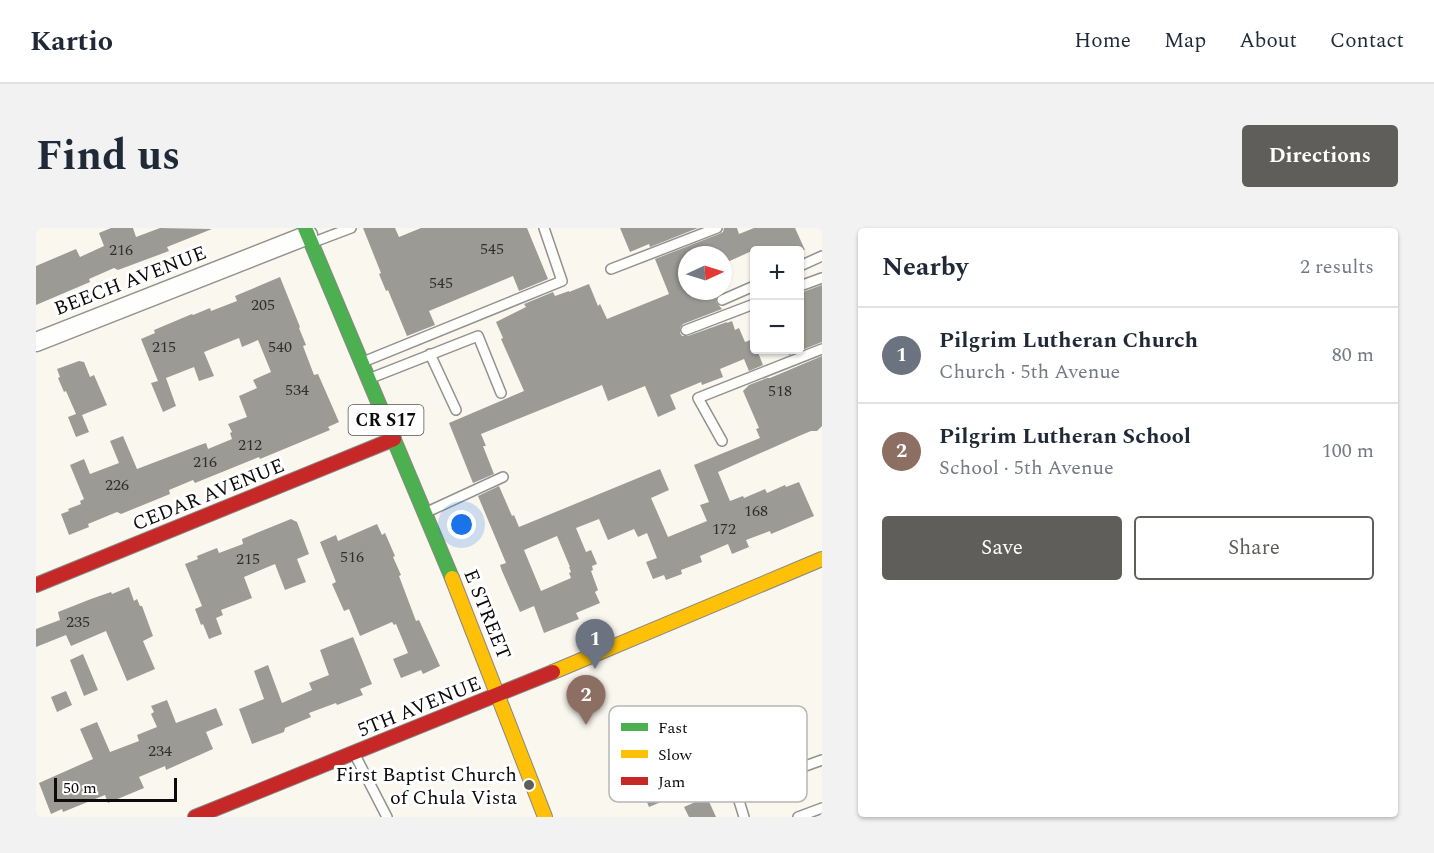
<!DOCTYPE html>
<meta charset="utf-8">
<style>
:root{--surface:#fff;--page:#f2f2f3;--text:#1f2937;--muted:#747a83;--line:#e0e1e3;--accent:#5f5e5b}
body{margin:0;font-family:Spectral,serif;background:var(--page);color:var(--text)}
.controls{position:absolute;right:18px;top:18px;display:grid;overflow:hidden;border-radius:6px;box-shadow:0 2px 4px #0004}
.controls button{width:54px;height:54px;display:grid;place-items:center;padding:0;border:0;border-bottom:2px solid var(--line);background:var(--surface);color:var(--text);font:30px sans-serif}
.compass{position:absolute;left:642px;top:18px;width:54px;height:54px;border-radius:50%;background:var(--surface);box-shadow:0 2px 4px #0004;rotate:86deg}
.scale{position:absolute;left:18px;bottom:15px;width:123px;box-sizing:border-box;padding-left:6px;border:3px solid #0b0b0b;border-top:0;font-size:16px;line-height:21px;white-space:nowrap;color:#0b0b0b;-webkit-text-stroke:4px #fff;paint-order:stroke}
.you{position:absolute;left:426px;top:297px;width:21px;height:21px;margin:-15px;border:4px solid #fff;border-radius:50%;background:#1a73e8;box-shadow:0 0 0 9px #1a73e833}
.badge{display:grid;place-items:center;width:39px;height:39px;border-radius:50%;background:var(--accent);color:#fff;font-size:20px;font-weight:700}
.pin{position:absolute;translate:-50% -50px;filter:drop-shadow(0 2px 3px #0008)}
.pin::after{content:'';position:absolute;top:32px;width:21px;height:18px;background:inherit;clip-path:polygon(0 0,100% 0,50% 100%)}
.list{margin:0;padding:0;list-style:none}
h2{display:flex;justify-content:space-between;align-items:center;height:78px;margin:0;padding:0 24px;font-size:26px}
h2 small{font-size:20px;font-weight:400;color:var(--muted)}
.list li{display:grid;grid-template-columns:39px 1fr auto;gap:18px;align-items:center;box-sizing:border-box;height:96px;padding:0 24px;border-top:2px solid var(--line)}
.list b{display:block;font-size:22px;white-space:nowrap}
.list p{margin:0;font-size:20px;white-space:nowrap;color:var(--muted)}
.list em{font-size:20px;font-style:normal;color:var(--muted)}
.actions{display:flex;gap:12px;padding:18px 24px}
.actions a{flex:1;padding:14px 0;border:2px solid var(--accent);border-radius:6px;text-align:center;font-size:21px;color:var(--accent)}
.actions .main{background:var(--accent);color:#fff}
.map{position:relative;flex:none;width:786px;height:589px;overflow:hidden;border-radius:6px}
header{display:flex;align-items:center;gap:36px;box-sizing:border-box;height:84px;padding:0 30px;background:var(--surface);border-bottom:2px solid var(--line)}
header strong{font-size:28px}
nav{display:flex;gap:33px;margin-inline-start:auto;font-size:21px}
.intro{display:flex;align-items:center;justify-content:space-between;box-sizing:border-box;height:144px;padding:0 36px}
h1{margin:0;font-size:42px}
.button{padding:15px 27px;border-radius:6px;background:var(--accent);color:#fff;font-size:21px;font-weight:700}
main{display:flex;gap:36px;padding:0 36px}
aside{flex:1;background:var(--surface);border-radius:6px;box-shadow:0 2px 4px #0004}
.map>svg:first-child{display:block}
.building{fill:#9c9a95;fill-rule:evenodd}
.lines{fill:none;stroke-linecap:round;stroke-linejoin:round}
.lane-casing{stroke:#93918e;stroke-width:12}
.street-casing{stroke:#93918e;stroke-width:21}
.fast-casing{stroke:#898884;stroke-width:16}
.slow-casing{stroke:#898884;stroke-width:16}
.jam-casing{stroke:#898884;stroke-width:16}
.lane{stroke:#fefefd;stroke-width:9}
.street{stroke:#fefefd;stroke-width:18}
.fast{stroke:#4caf50;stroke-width:14}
.slow{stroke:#ffc107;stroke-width:14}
.jam{stroke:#c62828;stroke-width:14}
.poi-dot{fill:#5f5e5b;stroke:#fff;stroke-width:2}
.labels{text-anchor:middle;stroke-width:6;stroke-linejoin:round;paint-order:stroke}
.number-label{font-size:16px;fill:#2f2f2e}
.shield{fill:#fff;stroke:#545454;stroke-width:1.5}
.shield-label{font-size:18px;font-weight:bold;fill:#0b0b0b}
.street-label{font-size:20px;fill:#0b0b0b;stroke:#fff}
.poi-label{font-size:20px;fill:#0b0b0b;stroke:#fff;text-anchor:end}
.key{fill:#fff;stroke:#b6b6b6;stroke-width:1.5}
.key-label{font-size:16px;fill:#0b0b0b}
</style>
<header>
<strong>Kartio</strong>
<nav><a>Home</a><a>Map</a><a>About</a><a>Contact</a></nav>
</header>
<div class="intro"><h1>Find us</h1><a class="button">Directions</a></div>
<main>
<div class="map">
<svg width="786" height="589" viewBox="0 0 786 589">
<rect width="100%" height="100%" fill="#faf7ef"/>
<path class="building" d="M75,0H97L100,9L124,0L176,1L131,19L133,23L82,42L78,40L53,51L54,54L0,77V38L40,21L44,29L68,18L63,5Z
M327,0H359L363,9L385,0H491L512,51L483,63L477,48L393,83L399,97L371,108L352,62L350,63L343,46L345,45Z
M584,0H662L614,19L613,16L594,24Z
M688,0H701L703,6L718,0H759L769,22H718L687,36V27H651V63H679L681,68L680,74L686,81L647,96L644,100V105L646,108H652L691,94V95L696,93L699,102L703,100L709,114L717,111L718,122H721L727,137L713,143L708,131L684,141L687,149L666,157L665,154L634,167L640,181L622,189L609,158L572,173L566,157L445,206L450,218H447L458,246L437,255L413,195L488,163L465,111L467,110L460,94L490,79L488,76L517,64L519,68L533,63V64L553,56L562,78L564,76L571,91L633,66L619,31L683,6L687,4Z
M244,49L264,99L263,100L270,117L267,118L278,147L282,146L303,194L292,199L294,202L224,231L223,229L159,255L157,252L133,262L134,266L85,286L81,284L52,296L53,299L33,307L25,286L33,283L32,281L45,276L44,273L48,271L34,237L48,231L54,246L83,235L74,213L87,208L101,241L164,217L170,215L172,221L196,211L194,205L196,204L192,196L211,189L203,168L221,160L217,152L235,144L222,112L206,119L203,110L168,124L178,148L163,153L158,139L130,150L140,178L127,184L115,155L122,153L105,111L119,105L118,102L156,86L157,87L174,80L175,83L201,73L199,68Z
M786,57V114L753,127L751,122H764V65Z
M786,128V198L781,203H775L763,208L682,244L694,273L707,268L708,270L729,261L731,265L749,257L750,259L763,254L778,288L735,306L734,303L710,312L713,319L696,326L692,316L664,328L666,334L645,342L646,346L630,352L628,347L617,351L610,334L621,330L611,305L602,309L598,301L572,312L563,291L540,300L550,324L555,322L561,336L556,338L557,342L555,343L562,362L559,364L564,375L540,385L543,391L508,405L498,378L484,384L466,343L464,337L470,335L442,268L463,258L476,288L478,287L483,299L624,241L633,262L615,270L632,309L671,293L664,277L673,274L658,237L724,210L720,201L723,200L707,163L713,157L731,150H734ZM521,308L534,339H533L535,344L533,345L535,350L505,363L488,322Z
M43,133L48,134L54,149L58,147L71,177L46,187L53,204L40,209L32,189L40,186L30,163L28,164L22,150L24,149L21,141Z
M255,291L261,294L273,326L261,331L270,354L249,362L239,336L208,349L216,370L185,382L187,387L180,390L186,406L173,411L167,396L165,397L159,381L166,378L149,336L162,331L161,328L181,320L183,325L207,316L206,311Z
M341,296L346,307L349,305L359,328L357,329L365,347L363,348L380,393L383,392L404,438L387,446L385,442L365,450L357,431L372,425L360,396L358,397L356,394L324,408L313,381L308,383L296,356L300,354L284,314L300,307L302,313Z
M93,359L98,373L101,371L104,378H106L117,408L107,413L119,441L91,453L70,403L35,418L30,407L0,419V401L24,392L22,384L55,371L75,364L76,366Z
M317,409L336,456L324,461L327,467L301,477L300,475L273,485L275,489L249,500L248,504L216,516L203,481L228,471L218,443L232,437L246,475L276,462L273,455L293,447L284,422Z
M47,426L62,462L48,468L34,432Z
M30,463L36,477L21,484L15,469Z
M131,472L140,495L180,480L187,497L170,504L177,521L130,542L129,538L103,549L108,560L72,575L69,567L27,584L26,581L15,586L3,555L57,531L44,501L61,494L74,524L103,513L101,507L121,499L115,486L118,484L115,478Z
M618,557L625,574L613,579L606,562Z
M671,569L680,589H653L648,579Z"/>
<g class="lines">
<g class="lane-casing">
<path id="lane" d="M278,14L315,0
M764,38L786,28
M575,41L681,0
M764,58L786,50
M686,72L718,58
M650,102L718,76
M394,126L420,182
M327,134L526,53L508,0
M335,150L442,108L465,165
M686,213L662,170L786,121
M391,284L467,249
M319,527L351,589
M708,589L700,563L786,532
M762,589L786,580"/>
</g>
<g class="street-casing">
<path id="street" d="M0,114L272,7"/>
</g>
<g class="fast-casing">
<path id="fast" d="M269,0L416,350"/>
</g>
<g class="slow-casing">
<path id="slow" d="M416,350L509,589
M517,444L786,331"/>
</g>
<g class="jam-casing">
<path id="jam" d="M0,357L358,211
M159,589L517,444"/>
</g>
<use href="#lane" class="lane"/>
<use href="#street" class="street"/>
<use href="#fast" class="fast"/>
<use href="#slow" class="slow"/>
<use href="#jam" class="jam"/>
</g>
<circle class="poi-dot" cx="493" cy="557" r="6"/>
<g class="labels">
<g class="number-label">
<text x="456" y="26">545</text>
<text x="85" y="27">216</text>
<text x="405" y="60">545</text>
<text x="227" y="82">205</text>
<text x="128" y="124">215</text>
<text x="244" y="124">540</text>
<text x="261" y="167">534</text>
<text x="744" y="168">518</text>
<text x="214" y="222">212</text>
<text x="169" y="239">216</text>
<text x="81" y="262">226</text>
<text x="720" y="288">168</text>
<text x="688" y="306">172</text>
<text x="316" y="334">516</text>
<text x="212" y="336">215</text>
<text x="42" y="399">235</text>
<text x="124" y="528">234</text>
</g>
<rect class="shield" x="312.5" y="177" width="75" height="30" rx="4.5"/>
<g class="shield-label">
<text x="350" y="198">CR S17</text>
</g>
<g class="street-label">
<text transform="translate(94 52) rotate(-21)" y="7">BEECH AVENUE</text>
<text transform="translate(172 266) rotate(-22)" y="7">CEDAR AVENUE</text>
<text transform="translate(452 386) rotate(68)" y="7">E STREET</text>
<text transform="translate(383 478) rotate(-22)" y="7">5TH AVENUE</text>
</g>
<g class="poi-label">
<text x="481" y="553">First Baptist Church<tspan x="481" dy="23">of Chula Vista</tspan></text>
</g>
</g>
<rect x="573" y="478" width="198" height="96" rx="9" class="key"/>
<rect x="585" y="495" width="27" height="8" fill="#4caf50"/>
<rect x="585" y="522" width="27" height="8" fill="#ffc107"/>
<rect x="585" y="549" width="27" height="8" fill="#c62828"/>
<g class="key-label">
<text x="622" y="505">Fast</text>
<text x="622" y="532">Slow</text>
<text x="622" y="559">Jam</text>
</g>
</svg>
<div class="controls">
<button>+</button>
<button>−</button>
</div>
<svg class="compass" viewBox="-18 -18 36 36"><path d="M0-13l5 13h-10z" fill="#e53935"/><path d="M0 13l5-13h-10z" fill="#747a83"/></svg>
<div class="scale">50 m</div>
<div class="you"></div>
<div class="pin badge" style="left:559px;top:441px;background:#6b7280">1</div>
<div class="pin badge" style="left:550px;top:497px;background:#8d6e63">2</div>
</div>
<aside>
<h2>Nearby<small>2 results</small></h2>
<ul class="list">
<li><span class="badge" style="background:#6b7280">1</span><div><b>Pilgrim Lutheran Church</b><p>Church · 5th Avenue</p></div><em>80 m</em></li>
<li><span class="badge" style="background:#8d6e63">2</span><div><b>Pilgrim Lutheran School</b><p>School · 5th Avenue</p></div><em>100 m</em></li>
</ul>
<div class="actions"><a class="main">Save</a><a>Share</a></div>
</aside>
</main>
